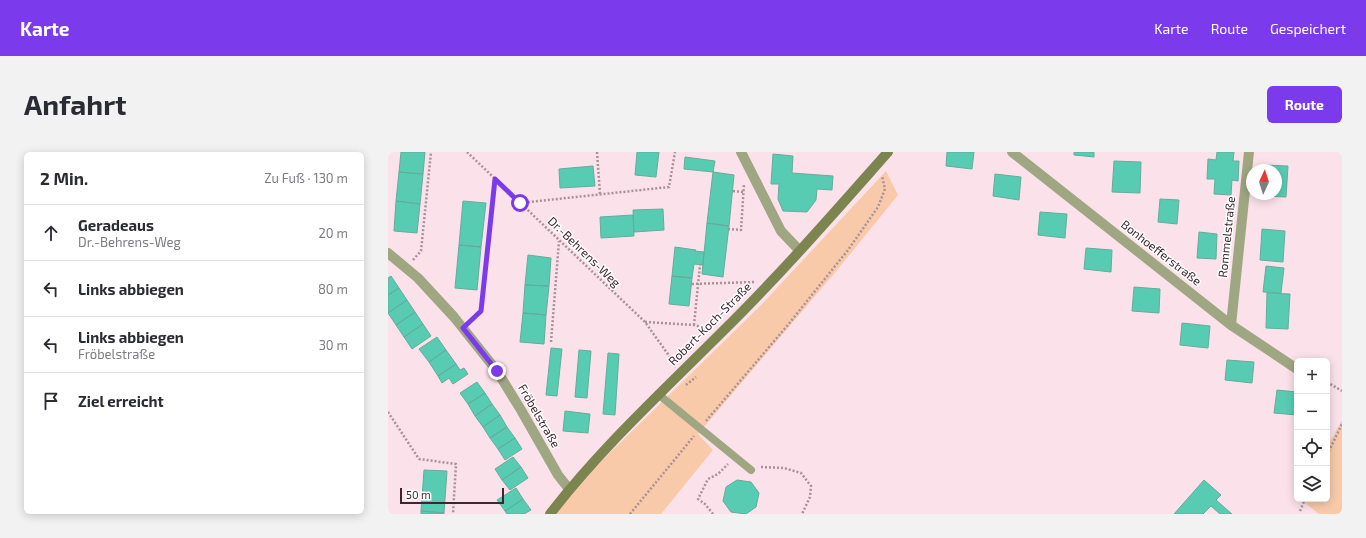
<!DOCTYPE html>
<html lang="de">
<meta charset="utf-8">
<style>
:root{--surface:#fff;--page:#f2f2f3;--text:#2b2b33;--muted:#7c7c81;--line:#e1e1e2;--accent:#7c3aed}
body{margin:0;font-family:"Exo 2",sans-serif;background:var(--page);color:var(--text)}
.controls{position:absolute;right:12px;bottom:12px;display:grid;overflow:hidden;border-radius:6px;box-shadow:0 2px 10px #0003}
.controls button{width:36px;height:36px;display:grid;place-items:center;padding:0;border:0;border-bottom:1px solid var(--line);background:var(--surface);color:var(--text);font:20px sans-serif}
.compass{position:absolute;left:858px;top:12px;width:36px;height:36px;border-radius:50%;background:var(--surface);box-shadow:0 2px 10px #0003;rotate:4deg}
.scale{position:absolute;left:12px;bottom:10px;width:104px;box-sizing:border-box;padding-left:4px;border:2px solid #3e262f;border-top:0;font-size:11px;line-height:14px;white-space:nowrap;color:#3e262f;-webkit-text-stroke:3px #fff;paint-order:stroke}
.stop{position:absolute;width:12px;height:12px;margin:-9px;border:3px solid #7c3aed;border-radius:50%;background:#fff}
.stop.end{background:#7c3aed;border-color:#fff;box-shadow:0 1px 4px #0008}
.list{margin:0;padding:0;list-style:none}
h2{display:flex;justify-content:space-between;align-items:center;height:52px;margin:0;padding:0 16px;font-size:17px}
h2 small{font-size:13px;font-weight:400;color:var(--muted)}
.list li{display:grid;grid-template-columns:26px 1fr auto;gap:12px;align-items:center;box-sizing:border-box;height:56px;padding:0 16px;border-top:1px solid var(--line)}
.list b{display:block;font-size:15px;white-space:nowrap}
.list p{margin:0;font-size:13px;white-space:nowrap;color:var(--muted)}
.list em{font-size:13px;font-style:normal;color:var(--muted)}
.icon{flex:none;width:22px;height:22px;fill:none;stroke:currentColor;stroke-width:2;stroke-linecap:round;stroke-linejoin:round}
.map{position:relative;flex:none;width:954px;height:362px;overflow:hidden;border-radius:6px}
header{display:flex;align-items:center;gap:24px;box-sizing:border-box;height:56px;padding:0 20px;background:var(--accent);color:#fff}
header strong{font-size:19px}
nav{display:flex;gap:22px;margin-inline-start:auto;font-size:14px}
.intro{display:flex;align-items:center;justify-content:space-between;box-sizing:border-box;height:96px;padding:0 24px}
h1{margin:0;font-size:28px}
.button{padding:10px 18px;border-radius:6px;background:var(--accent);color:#fff;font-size:14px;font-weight:700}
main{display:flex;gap:24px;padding:0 24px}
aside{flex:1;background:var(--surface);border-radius:6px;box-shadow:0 2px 10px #0003}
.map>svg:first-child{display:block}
.green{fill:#f8caaa}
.building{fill:#58ccb3;stroke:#64ac9a}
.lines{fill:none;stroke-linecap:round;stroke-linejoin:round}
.path{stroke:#a99099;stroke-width:2.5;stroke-dasharray:2 2;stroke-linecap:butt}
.lane{stroke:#9fa682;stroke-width:8}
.street{stroke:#9fa682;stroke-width:10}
.secondary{stroke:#7c854f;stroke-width:10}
.route{stroke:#7c3aed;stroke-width:5}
.labels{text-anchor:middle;stroke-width:3;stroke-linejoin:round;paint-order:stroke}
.street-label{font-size:12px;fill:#3e262f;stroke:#fff}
</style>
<header>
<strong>Karte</strong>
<nav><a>Karte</a><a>Route</a><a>Gespeichert</a></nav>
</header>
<div class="intro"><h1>Anfahrt</h1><a class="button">Route</a></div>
<main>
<aside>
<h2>2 Min.<small>Zu Fuß · 130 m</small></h2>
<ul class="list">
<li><svg class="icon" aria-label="ahead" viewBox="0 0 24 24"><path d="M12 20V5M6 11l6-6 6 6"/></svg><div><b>Geradeaus</b><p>Dr.-Behrens-Weg</p></div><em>20 m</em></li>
<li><svg class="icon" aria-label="left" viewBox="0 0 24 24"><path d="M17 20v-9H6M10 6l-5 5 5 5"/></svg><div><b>Links abbiegen</b></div><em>80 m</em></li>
<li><svg class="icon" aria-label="left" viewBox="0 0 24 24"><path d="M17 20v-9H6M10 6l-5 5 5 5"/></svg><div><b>Links abbiegen</b><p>Fröbelstraße</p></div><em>30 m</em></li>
<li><svg class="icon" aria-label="arrive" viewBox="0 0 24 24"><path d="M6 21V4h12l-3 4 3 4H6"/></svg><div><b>Ziel erreicht</b></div></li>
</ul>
</aside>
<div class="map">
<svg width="954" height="362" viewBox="0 0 954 362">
<rect width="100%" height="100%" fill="#fbe1e9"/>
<path class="green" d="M498,19L510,43L450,117L310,282L325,298L273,362H168L185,337L374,152Z
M954,268V362H931L912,347H939V295Z"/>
<path class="building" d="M13,0H37L35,22L11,20Z
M249,0H271L268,25L247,23Z
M559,0H586L584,17L558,14Z
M686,0H706V5L686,3Z
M829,0H846L845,9H851L850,29L844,28L843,43L826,42L827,27H819L820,7L828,8Z
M385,2L405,4L404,21L445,24L444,38L429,37L428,48L419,60L395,59L390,47L391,32H383Z
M297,5L327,9L325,20L296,17Z
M726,9L753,10L752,41L724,40Z
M877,13L900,14L898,45L876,44V42H888V18H877Z
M205,14L207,34L172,36L171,17Z
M11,20L35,22L32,52L8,49Z
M325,20L346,23L341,74L319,71Z
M607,22L633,25L631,48L605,44Z
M772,47L791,48L789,72L770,70Z
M8,49L32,52L29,81L6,79Z
M75,49L98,51L93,95L71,93Z
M275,57L276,78L246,80L245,58Z
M652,60L679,62L677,86L650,83Z
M245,63L246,84L213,86L212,65Z
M319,71L341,74L335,125L314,122Z
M874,77L897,79L895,110L872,108Z
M811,80L829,82L828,107L809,106Z
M71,93L93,95L89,138L67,136Z
M287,95L308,98L307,99L316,100L315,113L306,112L304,126L284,124Z
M698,96L724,98L723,120L696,117Z
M140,103L163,106L161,134L137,133Z
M878,114L896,116L893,141L875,140Z
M3,124L11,136L0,143V126Z
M284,124L304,126L301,154L281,152Z
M137,133L161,134L158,163L135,161Z
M746,135L772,137L771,161L744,159Z
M11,136L19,148L0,161V143Z
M879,141L902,142L900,177L878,176Z
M19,148L27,160L8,173L0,161Z
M27,160L35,172L16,185L8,173Z
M135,161L158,163L156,192L132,190Z
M794,171L822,174L820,196L792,193Z
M35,172L43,184L24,197L16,185Z
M49,185L58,198L41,210L31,197Z
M163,196L174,197L169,244L158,243Z
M58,198L68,212L50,224L41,210Z
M191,198L203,199L199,246L187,245Z
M220,201L231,202L227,263L215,262Z
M839,208L866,210L864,231L837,228Z
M68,212L72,218L76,216L80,222L65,232L61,226L54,231L50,224Z
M89,230L97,241L80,252L72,241Z
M889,238L909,240V263L886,261Z
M97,241L104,252L87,264L80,252Z
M104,252L112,263L95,275L87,264Z
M177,259L202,262L200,281L175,279Z
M112,263L119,275L102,286L95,275Z
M119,275L127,286L110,297L102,286Z
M127,286L134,297L117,308L110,297Z
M125,305L133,315L114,328L107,317Z
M133,315L140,326L122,338L114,328Z
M36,318L59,319L56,361L33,359Z
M349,328L363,330L371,341L368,355L358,362L343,360L335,349L338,335Z
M816,328L833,343L828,348L844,362H832L823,354L815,362H786Z
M128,336L135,347L117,359L109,348Z
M135,347L143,358L136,362H119L117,359Z
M33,359L56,361V362H33Z"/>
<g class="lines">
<path class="path" d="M79,0L257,170L287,212
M209,0L212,42
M345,39L355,40
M132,51L281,35L287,0
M340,77L353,78L356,32
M25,108L33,99L43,0
M304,132L367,130
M83,169L93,159L107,27
M257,170L306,173L322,177
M306,173L312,113
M163,190L171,89
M939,230L954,239
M298,233L308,225
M0,260L31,307L68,312L65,362
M318,269L399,174L460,98L490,55L497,37L494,24
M939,303L954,272
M373,315L396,316L413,321L423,334L422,345L414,362
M912,359L917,347
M242,362L306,284
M325,362L317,352L310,347L320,327L330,322L340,312"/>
<path class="lane" d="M270,242L363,318"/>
<path class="street" d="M353,0L393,79L411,98
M624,0L843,173L909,217
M0,101L30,126L66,165L109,219L133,258L170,323L181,337
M843,173L861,0"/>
<path class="secondary" d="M162,362C213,296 275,239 334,180C392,123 446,61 500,0"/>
</g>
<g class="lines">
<path class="route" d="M109,219L75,176L93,159L107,27L132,51"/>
</g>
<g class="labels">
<g class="street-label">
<text transform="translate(839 85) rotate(-84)" y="4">Rommelstraße</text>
<text transform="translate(196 100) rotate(44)" y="4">Dr.-Behrens-Weg</text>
<text transform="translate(773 101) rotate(38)" y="4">Bonhoefferstraße</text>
<text transform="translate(322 172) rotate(-45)" y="4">Robert-Koch-Straße</text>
<text transform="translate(151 264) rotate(60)" y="4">Fröbelstraße</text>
</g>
</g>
</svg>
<div class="controls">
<button>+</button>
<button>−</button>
<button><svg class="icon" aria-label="locate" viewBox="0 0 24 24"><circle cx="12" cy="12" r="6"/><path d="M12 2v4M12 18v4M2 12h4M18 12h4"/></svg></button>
<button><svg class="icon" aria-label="layers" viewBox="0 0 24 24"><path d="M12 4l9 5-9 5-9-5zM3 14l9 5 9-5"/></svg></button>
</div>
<svg class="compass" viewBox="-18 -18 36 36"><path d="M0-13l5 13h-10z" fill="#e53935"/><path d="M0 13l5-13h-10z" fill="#7c7c81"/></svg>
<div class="scale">50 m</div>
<div class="stop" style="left:132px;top:51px"></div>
<div class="stop end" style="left:109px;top:219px"></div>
</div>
</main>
